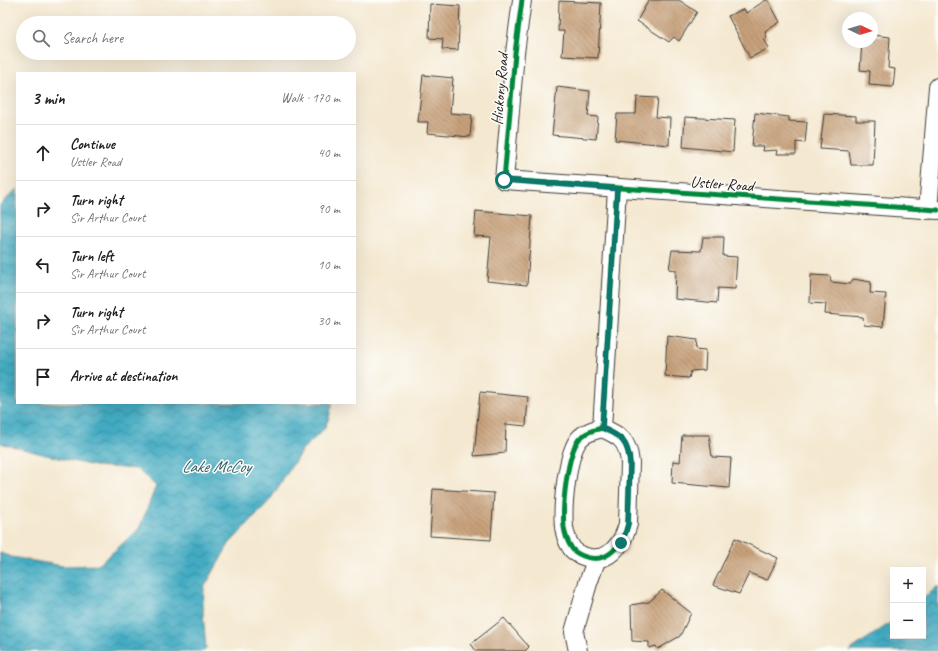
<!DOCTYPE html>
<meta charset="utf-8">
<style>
:root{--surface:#fff;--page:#f2f2f2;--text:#202124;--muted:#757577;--line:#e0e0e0}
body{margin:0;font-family:Caveat,sans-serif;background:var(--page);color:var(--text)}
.controls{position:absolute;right:12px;bottom:12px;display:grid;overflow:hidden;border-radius:0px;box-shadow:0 4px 16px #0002}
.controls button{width:36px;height:36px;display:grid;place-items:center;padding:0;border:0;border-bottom:1px solid var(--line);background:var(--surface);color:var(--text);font:20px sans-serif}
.compass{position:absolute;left:842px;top:12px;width:36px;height:36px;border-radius:50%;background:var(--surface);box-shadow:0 4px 16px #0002;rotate:94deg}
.stop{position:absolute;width:12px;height:12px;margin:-9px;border:3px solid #0f766e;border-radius:50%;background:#fff}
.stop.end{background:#0f766e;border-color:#fff;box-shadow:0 1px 4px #0008}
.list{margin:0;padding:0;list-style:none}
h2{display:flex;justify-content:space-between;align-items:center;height:52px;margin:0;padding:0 16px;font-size:17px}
h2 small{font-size:13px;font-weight:400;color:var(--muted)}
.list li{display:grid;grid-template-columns:26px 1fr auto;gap:12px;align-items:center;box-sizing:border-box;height:56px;padding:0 16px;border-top:1px solid var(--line)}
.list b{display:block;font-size:15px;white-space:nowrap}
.list p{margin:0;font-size:13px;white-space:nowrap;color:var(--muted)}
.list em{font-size:13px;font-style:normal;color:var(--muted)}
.icon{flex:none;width:22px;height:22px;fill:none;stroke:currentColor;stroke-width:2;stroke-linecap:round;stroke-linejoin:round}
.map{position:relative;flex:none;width:938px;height:651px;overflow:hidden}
.search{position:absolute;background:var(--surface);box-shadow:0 4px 16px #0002;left:16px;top:16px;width:340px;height:44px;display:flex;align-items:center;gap:10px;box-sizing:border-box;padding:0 14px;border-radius:22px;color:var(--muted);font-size:15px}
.panel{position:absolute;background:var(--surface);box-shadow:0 4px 16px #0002;left:16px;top:72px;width:340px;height:332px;border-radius:0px}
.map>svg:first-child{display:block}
.water{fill:url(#water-waves);stroke:#2f646f}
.building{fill:url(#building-back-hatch)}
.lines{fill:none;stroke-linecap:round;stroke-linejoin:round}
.minor-casing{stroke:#3c3b37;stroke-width:20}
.minor{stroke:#fff;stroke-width:18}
.cycleway-casing{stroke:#fdfcf7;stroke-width:8}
.cycleway{stroke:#00873e;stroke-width:5}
.route{stroke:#0f766e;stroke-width:5}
.labels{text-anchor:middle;stroke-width:3;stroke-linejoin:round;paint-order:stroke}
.street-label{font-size:16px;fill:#1c1c1c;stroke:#fdfcf7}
.water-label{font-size:17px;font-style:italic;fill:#2d5c67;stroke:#fdfcf7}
</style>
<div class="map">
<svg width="938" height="651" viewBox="0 0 938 651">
<defs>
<pattern id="water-waves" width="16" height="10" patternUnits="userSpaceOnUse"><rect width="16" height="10" fill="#42abc2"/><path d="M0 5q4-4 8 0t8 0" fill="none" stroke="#368a9d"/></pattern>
<pattern id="building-back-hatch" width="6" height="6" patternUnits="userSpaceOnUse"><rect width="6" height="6" fill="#c7a07a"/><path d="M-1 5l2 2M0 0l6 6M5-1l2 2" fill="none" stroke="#a18263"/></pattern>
</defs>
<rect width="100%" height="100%" fill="#fdfcf7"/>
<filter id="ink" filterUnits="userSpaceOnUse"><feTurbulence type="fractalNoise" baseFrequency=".025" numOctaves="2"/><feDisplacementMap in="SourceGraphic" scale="8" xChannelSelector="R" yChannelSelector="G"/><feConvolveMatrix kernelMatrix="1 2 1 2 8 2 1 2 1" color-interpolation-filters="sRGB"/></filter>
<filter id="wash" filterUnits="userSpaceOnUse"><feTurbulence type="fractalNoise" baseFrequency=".012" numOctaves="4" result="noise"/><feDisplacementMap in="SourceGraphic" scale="16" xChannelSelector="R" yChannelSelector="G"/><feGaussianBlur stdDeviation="0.9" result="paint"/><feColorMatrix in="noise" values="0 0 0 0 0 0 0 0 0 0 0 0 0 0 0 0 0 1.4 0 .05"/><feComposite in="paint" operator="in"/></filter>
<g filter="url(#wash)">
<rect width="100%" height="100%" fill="#f4e8d0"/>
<path class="water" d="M17,189V403H332L329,418L324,429L302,450L270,500L229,544L204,588L203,612L206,649L204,651H0V553L11,557L63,566L98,565L139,529L156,486L137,469L94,466L46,455L0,443V205Z
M938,586V651H849L893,621V636H923V599Z"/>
<g id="blocks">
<path class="building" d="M649,0H679L697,12L679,41L674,37L669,42L637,21Z
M766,0H768L780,22L765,32L767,38L764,39L769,48L750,58L728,16L744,9L746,13Z
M559,1L601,3L598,58L562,56L564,31H558Z
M430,4L460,6L458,50L442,49L443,39L429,38Z
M872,35L890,37L888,68L895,69L893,87L869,85L870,71L860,70L862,42H872Z
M423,75L453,78L450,113L472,115L470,137L427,133L428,122H418Z
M557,87L590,91L588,116L598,117L596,139L552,135Z
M637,97L658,98L656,117L670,118L669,145L615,140L617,114H636Z
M755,113L789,117V121L807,122L805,143L796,142V154H777L778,150L763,151L764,146H752Z
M824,114L856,116V121H875L873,165H851L849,151L820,149Z
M685,117L735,120L733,152L683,147Z
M476,211L532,216L527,285L487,281L491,237L474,236Z
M703,237H724L723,256L737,257L735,289L718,288L717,303L675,299L676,270L669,269L672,250L701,251Z
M811,275L830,276L831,282L850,284L853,279L871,282L870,293L886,294L883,327L864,325L863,317L825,314L826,304L810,303Z
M667,336L697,340L696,349L706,350L705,370L691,371L689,378L665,376Z
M480,392L528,397L526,426L506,424L505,453L474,456Z
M682,435H709L712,457L731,458L729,488L672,483L673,461L680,462Z
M433,489L494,493L491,540L430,536Z
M735,538L778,558L767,580L749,573L739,594L713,585Z
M662,590L691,613L680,636L658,649L656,646L649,648V642L632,641L631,605L649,602Z
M504,618L529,647L525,651H476L471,644Z"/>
</g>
</g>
<g filter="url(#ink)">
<use href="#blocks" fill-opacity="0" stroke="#3c3b37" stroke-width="1"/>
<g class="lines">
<g class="minor-casing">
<path id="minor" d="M522,0L515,53L504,180L938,210
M928,210L938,87
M602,428C594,430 586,432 580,438C567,452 562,507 564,527C565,534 567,541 571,547C573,551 578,554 583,556C607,566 623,544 628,524L630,463C628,441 621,436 602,428L617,189
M578,651L574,632L588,583L597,558"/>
</g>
<use href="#minor" class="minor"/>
<g class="cycleway-casing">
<path id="cycleway" d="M522,0L515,53L504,180L938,210
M602,428C594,430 586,432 580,438C567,452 562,507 564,527C565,534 567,541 571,547C573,551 578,554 583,556C607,566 623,544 628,524L630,463C628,441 621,436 602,428L617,189"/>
</g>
<use href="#cycleway" class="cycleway"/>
</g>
</g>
<g class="lines" filter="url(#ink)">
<path class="route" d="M504,180L617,189L602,428C621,436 628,441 630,463L628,524L626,532L621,543"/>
</g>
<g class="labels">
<g class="street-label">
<text transform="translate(499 89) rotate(-85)" y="6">Hickory Road</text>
<text transform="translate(722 183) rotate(4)" y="6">Ustler Road</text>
</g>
<g class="water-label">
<text x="216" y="472">Lake McCoy</text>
</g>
</g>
</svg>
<div class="controls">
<button>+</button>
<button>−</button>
</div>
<svg class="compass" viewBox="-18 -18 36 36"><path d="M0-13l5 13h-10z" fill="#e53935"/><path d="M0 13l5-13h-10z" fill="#757577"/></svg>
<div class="stop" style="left:504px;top:180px"></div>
<div class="stop end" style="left:621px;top:543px"></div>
<div class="search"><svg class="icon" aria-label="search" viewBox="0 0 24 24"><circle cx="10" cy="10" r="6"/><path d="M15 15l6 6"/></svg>Search here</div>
<section class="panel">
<h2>3 min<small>Walk · 170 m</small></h2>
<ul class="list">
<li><svg class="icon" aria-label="ahead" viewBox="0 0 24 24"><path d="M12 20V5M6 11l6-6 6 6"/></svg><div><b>Continue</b><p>Ustler Road</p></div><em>40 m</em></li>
<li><svg class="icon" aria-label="right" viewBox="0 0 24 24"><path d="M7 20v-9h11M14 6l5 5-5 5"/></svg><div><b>Turn right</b><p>Sir Arthur Court</p></div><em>90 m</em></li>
<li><svg class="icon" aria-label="left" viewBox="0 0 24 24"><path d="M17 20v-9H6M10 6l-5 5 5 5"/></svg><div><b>Turn left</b><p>Sir Arthur Court</p></div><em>10 m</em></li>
<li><svg class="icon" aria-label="right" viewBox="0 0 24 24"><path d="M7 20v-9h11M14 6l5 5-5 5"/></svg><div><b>Turn right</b><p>Sir Arthur Court</p></div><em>30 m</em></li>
<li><svg class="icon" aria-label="arrive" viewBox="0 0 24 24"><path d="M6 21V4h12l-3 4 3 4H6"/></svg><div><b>Arrive at destination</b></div></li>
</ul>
</section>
</div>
